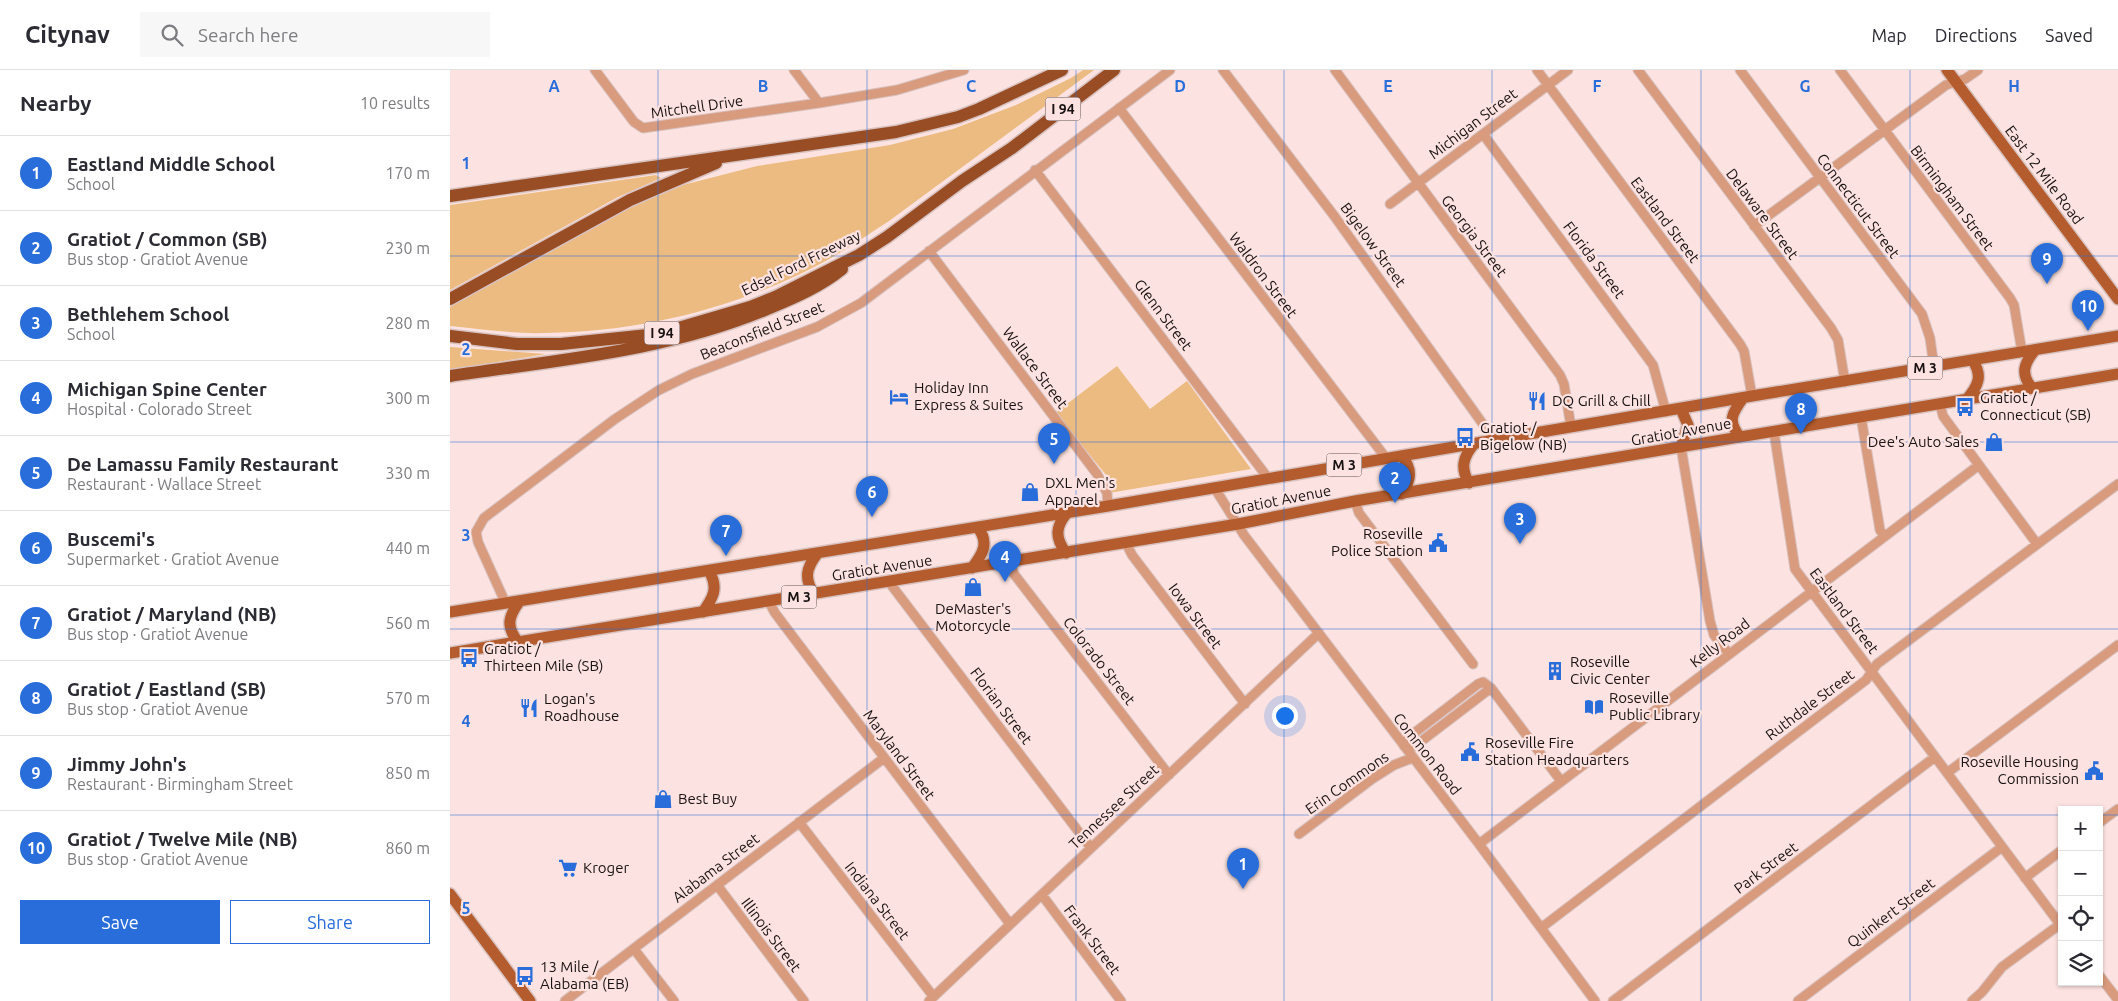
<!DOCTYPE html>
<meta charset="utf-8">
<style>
:root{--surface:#fff;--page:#f7f7f7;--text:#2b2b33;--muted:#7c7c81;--line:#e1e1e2;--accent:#286dda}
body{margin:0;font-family:Ubuntu,sans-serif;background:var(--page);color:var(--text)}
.controls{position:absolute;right:15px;bottom:15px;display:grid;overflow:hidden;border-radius:0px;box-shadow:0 1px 4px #0004}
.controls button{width:45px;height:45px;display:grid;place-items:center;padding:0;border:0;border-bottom:1px solid var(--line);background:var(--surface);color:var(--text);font:25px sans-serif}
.you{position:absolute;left:834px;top:645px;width:18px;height:18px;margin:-12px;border:4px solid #fff;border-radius:50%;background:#1a73e8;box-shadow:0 0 0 8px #1a73e833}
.badge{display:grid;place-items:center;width:32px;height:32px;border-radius:50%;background:var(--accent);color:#fff;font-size:16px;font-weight:700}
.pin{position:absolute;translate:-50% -41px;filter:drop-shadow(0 1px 2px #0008)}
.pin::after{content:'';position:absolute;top:26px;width:18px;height:15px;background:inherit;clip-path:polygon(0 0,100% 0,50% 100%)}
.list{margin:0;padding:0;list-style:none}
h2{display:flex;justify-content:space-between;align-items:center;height:65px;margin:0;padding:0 20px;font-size:21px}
h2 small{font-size:16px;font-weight:400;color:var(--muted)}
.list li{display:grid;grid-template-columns:32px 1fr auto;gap:15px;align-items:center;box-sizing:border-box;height:75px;padding:0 20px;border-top:1px solid var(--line)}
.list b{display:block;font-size:19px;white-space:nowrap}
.list p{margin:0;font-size:16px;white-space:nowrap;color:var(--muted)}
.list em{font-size:16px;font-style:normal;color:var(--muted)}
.actions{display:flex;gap:10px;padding:15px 20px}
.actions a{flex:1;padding:11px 0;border:1px solid var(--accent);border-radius:0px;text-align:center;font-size:18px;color:var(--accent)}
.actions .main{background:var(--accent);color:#fff}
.icon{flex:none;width:28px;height:28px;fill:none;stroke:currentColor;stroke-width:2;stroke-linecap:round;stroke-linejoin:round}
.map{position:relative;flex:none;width:1668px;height:931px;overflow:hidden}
header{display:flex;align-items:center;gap:30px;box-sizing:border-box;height:70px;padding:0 25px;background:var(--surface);border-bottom:1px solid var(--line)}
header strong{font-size:24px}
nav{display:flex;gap:28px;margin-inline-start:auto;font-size:18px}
.search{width:350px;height:45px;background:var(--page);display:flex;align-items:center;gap:12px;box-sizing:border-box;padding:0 18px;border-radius:0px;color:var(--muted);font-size:19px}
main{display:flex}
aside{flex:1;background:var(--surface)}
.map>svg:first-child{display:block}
.green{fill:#ecbb81}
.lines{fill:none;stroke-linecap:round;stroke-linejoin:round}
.minor-casing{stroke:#d8c2c0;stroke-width:11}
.major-casing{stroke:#d8c2c0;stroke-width:14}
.highway-casing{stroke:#d8c2c0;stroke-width:15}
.minor{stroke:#d99b7d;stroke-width:9}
.major{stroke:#b45c2d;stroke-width:11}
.highway{stroke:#994d25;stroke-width:12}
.grid{fill:none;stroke:#286dda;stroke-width:1;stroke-opacity:0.55}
.labels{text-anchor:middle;stroke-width:4.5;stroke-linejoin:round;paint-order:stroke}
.shield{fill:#fce3e1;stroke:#5e5150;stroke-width:1}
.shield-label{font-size:14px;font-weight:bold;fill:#1a1212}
.street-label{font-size:15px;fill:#1a1212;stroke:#fce3e1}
.poi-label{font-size:15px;fill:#1a1212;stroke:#fce3e1;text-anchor:start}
.grid-label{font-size:16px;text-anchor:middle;font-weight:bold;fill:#286dda;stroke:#fce3e1;stroke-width:4.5;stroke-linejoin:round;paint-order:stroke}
</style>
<header>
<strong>Citynav</strong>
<div class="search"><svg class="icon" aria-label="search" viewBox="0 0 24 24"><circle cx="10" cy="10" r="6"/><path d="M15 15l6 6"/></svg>Search here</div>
<nav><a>Map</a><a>Directions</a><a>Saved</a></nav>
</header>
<main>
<aside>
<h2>Nearby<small>10 results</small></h2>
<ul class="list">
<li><span class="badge">1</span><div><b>Eastland Middle School</b><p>School</p></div><em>170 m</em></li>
<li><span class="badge">2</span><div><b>Gratiot / Common (SB)</b><p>Bus stop · Gratiot Avenue</p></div><em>230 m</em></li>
<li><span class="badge">3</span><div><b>Bethlehem School</b><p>School</p></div><em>280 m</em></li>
<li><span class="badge">4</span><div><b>Michigan Spine Center</b><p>Hospital · Colorado Street</p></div><em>300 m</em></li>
<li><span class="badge">5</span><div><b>De Lamassu Family Restaurant</b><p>Restaurant · Wallace Street</p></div><em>330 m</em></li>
<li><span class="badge">6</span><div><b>Buscemi's</b><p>Supermarket · Gratiot Avenue</p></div><em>440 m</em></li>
<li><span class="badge">7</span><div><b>Gratiot / Maryland (NB)</b><p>Bus stop · Gratiot Avenue</p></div><em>560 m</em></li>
<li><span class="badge">8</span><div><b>Gratiot / Eastland (SB)</b><p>Bus stop · Gratiot Avenue</p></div><em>570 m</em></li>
<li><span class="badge">9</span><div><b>Jimmy John's</b><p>Restaurant · Birmingham Street</p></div><em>850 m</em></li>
<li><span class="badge">10</span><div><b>Gratiot / Twelve Mile (NB)</b><p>Bus stop · Gratiot Avenue</p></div><em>860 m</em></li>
</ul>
<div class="actions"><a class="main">Save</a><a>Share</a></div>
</aside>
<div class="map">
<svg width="1668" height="931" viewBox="0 0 1668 931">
<rect width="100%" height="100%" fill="#fce3e1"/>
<path class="green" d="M633,0H644L439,151C416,166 393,182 368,195C284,239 189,262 95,263C63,264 31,259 0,256V237L174,139L233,115L307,96L440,75L503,59L566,35L621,8Z
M206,105L211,108L168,127L0,220V135Z
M0,277L96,284L0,300Z
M667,296L700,339L737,311L801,399L659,423L657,406L605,343Z"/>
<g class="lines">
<g class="minor-casing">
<path id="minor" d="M145,0L184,52L193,58L369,33L447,20L514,0
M344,0L369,33
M773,0L885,147L1045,371
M885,0L1110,305L1114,314L1121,357
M1087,0L1290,274L1294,281L1302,326
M1188,0L1381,258L1388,270L1395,312
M1290,0L1472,244L1480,268L1484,297
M1390,0L1560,228L1564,235L1572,282
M669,38L936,388
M1033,64L1203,295L1216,342
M585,100L818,408
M940,134L1118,0
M1304,156L1496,15L1515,9L1528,0
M479,181L647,404L657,423L658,436
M1490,334L1493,346L1587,474
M1411,347L1430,460L1434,466
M1324,362L1345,499L1612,857
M1231,377L1260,551L1264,565L1279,584
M764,417L794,465L1029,774L1145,931
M905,431L909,443L1023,594
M676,473L682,485L795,634
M560,491L564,504L719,705
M439,512L641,778
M319,532L325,543L560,854
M56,534L28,472L26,462L34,448L165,349L209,320L242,304L367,257L411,233L720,0
M954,676L959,667L1028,614L1033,612L1041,618L1111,711
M954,676H965L1041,618
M1497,703L1668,575
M349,752L483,926
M1649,753L1668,739
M849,764L922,709L944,695L962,688
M1029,774L1529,395
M1575,808L1612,780
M267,815L354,931
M592,825L671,931
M1091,858L1416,610L1427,594L1668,414
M184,879L224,931
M1649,905L1668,930
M115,931L434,688
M479,931L869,563
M1163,931L1485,687
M1348,931L1552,777
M1522,931L1532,922L1552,897L1609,855"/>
</g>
<g class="major-casing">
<path id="major" d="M1497,0L1668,229
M1582,318C1570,304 1574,293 1585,280
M1517,329C1528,316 1533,306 1523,291
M1290,367C1277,351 1282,343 1293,328
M1231,377L1238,355L1231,339
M1019,413C1010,398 1013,387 1024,374
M952,424C961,410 963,400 952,386
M616,483C605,468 605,457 617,443
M522,498C532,485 540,473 528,458
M364,524C354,509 356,498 367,484
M0,542L658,436L1302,326L1668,266
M253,542C263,528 269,518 259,501
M68,572C56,557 58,547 69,532
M0,583L788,454L905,431L1668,304
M0,824L80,931"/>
</g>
<g class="highway-casing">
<path id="highway" d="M0,126L446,62L508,47L529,39L612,0
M0,229L180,130L266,93
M0,266L67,274H111L208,264L300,237L325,227L409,185L437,167L512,111L562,78L664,0
M0,306C108,290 220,281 322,237C346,227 371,216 392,199"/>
</g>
<use href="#minor" class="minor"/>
<use href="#major" class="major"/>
<use href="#highway" class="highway"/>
</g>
<path class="grid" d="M208,0V931M417,0V931M626,0V931M834,0V931M1042,0V931M1251,0V931M1460,0V931M0,186H1668M0,372H1668M0,559H1668M0,745H1612M1649,745H1668"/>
<defs>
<g id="hotel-bare" transform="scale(1.5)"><path d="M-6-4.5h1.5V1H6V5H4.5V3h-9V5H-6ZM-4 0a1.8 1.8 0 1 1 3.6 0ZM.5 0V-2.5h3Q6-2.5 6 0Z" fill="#286dda" stroke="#fce3e1" stroke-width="2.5" paint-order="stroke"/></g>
<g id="restaurant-bare" transform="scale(1.5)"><path d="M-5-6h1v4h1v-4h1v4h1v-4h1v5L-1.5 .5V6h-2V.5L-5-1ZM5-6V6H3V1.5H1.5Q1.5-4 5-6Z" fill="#286dda" stroke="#fce3e1" stroke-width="2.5" paint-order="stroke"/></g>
<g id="bus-bare" transform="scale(1.5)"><path d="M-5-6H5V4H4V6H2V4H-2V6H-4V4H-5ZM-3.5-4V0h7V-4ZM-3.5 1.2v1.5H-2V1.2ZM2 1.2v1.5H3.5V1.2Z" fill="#286dda" stroke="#fce3e1" stroke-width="2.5" paint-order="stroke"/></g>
<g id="shop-bare" transform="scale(1.5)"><path d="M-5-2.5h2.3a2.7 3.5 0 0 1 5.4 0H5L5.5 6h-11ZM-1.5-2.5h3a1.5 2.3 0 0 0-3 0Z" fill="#286dda" stroke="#fce3e1" stroke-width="2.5" paint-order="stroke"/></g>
<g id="civic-bare" transform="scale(1.5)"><path d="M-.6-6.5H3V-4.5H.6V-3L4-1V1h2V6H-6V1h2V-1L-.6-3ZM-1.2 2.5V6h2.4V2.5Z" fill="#286dda" stroke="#fce3e1" stroke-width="2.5" paint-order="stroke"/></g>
<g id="building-bare" transform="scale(1.5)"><path d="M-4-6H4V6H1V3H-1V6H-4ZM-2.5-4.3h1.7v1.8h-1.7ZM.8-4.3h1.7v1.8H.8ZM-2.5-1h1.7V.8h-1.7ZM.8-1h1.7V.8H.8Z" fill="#286dda" stroke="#fce3e1" stroke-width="2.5" paint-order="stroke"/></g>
<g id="library-bare" transform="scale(1.5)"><path d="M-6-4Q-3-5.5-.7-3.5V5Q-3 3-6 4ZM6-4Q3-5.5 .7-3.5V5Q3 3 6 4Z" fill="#286dda" stroke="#fce3e1" stroke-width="2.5" paint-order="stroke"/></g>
<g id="supermarket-bare" transform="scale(1.5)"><path d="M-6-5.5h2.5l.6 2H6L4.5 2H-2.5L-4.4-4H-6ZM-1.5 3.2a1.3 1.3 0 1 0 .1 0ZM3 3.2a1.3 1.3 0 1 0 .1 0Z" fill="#286dda" stroke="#fce3e1" stroke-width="2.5" paint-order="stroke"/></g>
</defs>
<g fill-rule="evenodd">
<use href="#hotel-bare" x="449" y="327"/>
<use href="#restaurant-bare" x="1087" y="331"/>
<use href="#bus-bare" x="1515" y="337"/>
<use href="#bus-bare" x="1015" y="367"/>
<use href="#shop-bare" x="1544" y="372"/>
<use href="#shop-bare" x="580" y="422"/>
<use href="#civic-bare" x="988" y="473"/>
<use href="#shop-bare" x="523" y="517"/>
<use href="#bus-bare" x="19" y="588"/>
<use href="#building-bare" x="1105" y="601"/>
<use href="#library-bare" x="1144" y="637"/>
<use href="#restaurant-bare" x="79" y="638"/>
<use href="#civic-bare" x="1020" y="682"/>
<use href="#civic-bare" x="1644" y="701"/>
<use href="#shop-bare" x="213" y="729"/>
<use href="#supermarket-bare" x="118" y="798"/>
<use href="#bus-bare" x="75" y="906"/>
</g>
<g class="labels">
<g class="shield">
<rect x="595.5" y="27.5" width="35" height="23" rx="4"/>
<rect x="194.5" y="251.5" width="35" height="23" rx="4"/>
<rect x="1457.5" y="286.5" width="35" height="23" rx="4"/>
<rect x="876.5" y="383.5" width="35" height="23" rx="4"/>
<rect x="331.5" y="515.5" width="35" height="23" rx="4"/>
</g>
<g class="shield-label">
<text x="613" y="44">I 94</text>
<text x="212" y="268">I 94</text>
<text x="1475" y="303">M 3</text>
<text x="894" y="400">M 3</text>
<text x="349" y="532">M 3</text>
</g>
<g class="street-label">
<text transform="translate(247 37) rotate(-8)" y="5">Mitchell Drive</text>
<text transform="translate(1023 54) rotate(-37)" y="5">Michigan Street</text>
<text transform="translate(1594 105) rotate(53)" y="5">East 12 Mile Road</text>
<text transform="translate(1502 128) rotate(53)" y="5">Birmingham Street</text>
<text transform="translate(1408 136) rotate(53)" y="5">Connecticut Street</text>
<text transform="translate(1312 144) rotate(53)" y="5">Delaware Street</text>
<text transform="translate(1215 150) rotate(53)" y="5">Eastland Street</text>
<text transform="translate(1024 166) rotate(53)" y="5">Georgia Street</text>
<text transform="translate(923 175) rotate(54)" y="5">Bigelow Street</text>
<text transform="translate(1144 190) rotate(53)" y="5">Florida Street</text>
<text transform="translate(351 193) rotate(-26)" y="5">Edsel Ford Freeway</text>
<text transform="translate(813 205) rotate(53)" y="5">Waldron Street</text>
<text transform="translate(713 245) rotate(53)" y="5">Glenn Street</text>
<text transform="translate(312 261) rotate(-22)" y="5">Beaconsfield Street</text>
<text transform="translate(585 298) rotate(53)" y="5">Wallace Street</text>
<text transform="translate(1231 362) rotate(-10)" y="5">Gratiot Avenue</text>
<text transform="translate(831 430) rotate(-11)" y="5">Gratiot Avenue</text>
<text transform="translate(432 498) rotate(-9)" y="5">Gratiot Avenue</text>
<text transform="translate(1394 541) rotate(53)" y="5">Eastland Street</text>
<text transform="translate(745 546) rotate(53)" y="5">Iowa Street</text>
<text transform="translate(1270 573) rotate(-37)" y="5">Kelly Road</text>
<text transform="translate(649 591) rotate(52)" y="5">Colorado Street</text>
<text transform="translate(1360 635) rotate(-37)" y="5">Ruthdale Street</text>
<text transform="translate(551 636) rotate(53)" y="5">Florian Street</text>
<text transform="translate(977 684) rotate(52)" y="5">Common Road</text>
<text transform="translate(449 685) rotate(53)" y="5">Maryland Street</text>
<text transform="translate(897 713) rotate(-35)" y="5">Erin Commons</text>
<text transform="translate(664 737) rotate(-43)" y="5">Tennessee Street</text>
<text transform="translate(266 798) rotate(-37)" y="5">Alabama Street</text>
<text transform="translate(1316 798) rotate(-37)" y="5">Park Street</text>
<text transform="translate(427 831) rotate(52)" y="5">Indiana Street</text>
<text transform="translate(1441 843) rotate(-37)" y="5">Quinkert Street</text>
<text transform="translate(321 865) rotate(53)" y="5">Illinois Street</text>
<text transform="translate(642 870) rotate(53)" y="5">Frank Street</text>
</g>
<g class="poi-label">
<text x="464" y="323">Holiday Inn<tspan x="464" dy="17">Express &amp; Suites</tspan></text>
<text x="1530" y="333">Gratiot /<tspan x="1530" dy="17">Connecticut (SB)</tspan></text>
<text x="1102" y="336">DQ Grill &amp; Chill</text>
<text x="1030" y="363">Gratiot /<tspan x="1030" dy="17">Bigelow (NB)</tspan></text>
<text x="1529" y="377" text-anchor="end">Dee's Auto Sales</text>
<text x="595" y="418">DXL Men's<tspan x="595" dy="17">Apparel</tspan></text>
<text x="973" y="469" text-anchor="end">Roseville<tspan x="973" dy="17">Police Station</tspan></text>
<text x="523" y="544" text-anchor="middle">DeMaster's<tspan x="523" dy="17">Motorcycle</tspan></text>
<text x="34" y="584">Gratiot /<tspan x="34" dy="17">Thirteen Mile (SB)</tspan></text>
<text x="1120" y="597">Roseville<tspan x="1120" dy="17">Civic Center</tspan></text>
<text x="1159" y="633">Roseville<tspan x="1159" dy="17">Public Library</tspan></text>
<text x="94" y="634">Logan's<tspan x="94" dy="17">Roadhouse</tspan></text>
<text x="1035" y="678">Roseville Fire<tspan x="1035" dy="17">Station Headquarters</tspan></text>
<text x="1629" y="697" text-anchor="end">Roseville Housing<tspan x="1629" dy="17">Commission</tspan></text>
<text x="228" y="734">Best Buy</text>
<text x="133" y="803">Kroger</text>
<text x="90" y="902">13 Mile /<tspan x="90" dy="17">Alabama (EB)</tspan></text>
</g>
</g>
<g class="grid-label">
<text x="104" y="22">A</text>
<text x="313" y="22">B</text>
<text x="521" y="22">C</text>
<text x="730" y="22">D</text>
<text x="938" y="22">E</text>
<text x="1147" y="22">F</text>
<text x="1355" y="22">G</text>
<text x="1564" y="22">H</text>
<text x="16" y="99">1</text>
<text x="16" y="285">2</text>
<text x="16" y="471">3</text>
<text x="16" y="657">4</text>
<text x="16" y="844">5</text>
</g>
</svg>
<div class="controls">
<button>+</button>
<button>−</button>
<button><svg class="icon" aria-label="locate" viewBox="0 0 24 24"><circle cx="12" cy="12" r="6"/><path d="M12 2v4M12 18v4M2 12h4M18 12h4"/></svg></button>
<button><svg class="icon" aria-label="layers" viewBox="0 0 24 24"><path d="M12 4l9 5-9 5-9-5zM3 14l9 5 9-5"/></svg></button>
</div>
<div class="you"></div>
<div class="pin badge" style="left:793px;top:819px">1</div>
<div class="pin badge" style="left:945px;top:433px">2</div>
<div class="pin badge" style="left:1070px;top:474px">3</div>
<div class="pin badge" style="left:555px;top:512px">4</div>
<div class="pin badge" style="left:604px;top:394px">5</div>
<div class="pin badge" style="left:422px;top:447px">6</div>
<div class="pin badge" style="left:276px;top:486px">7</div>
<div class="pin badge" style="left:1351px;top:364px">8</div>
<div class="pin badge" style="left:1597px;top:214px">9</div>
<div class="pin badge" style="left:1638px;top:261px">10</div>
</div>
</main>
